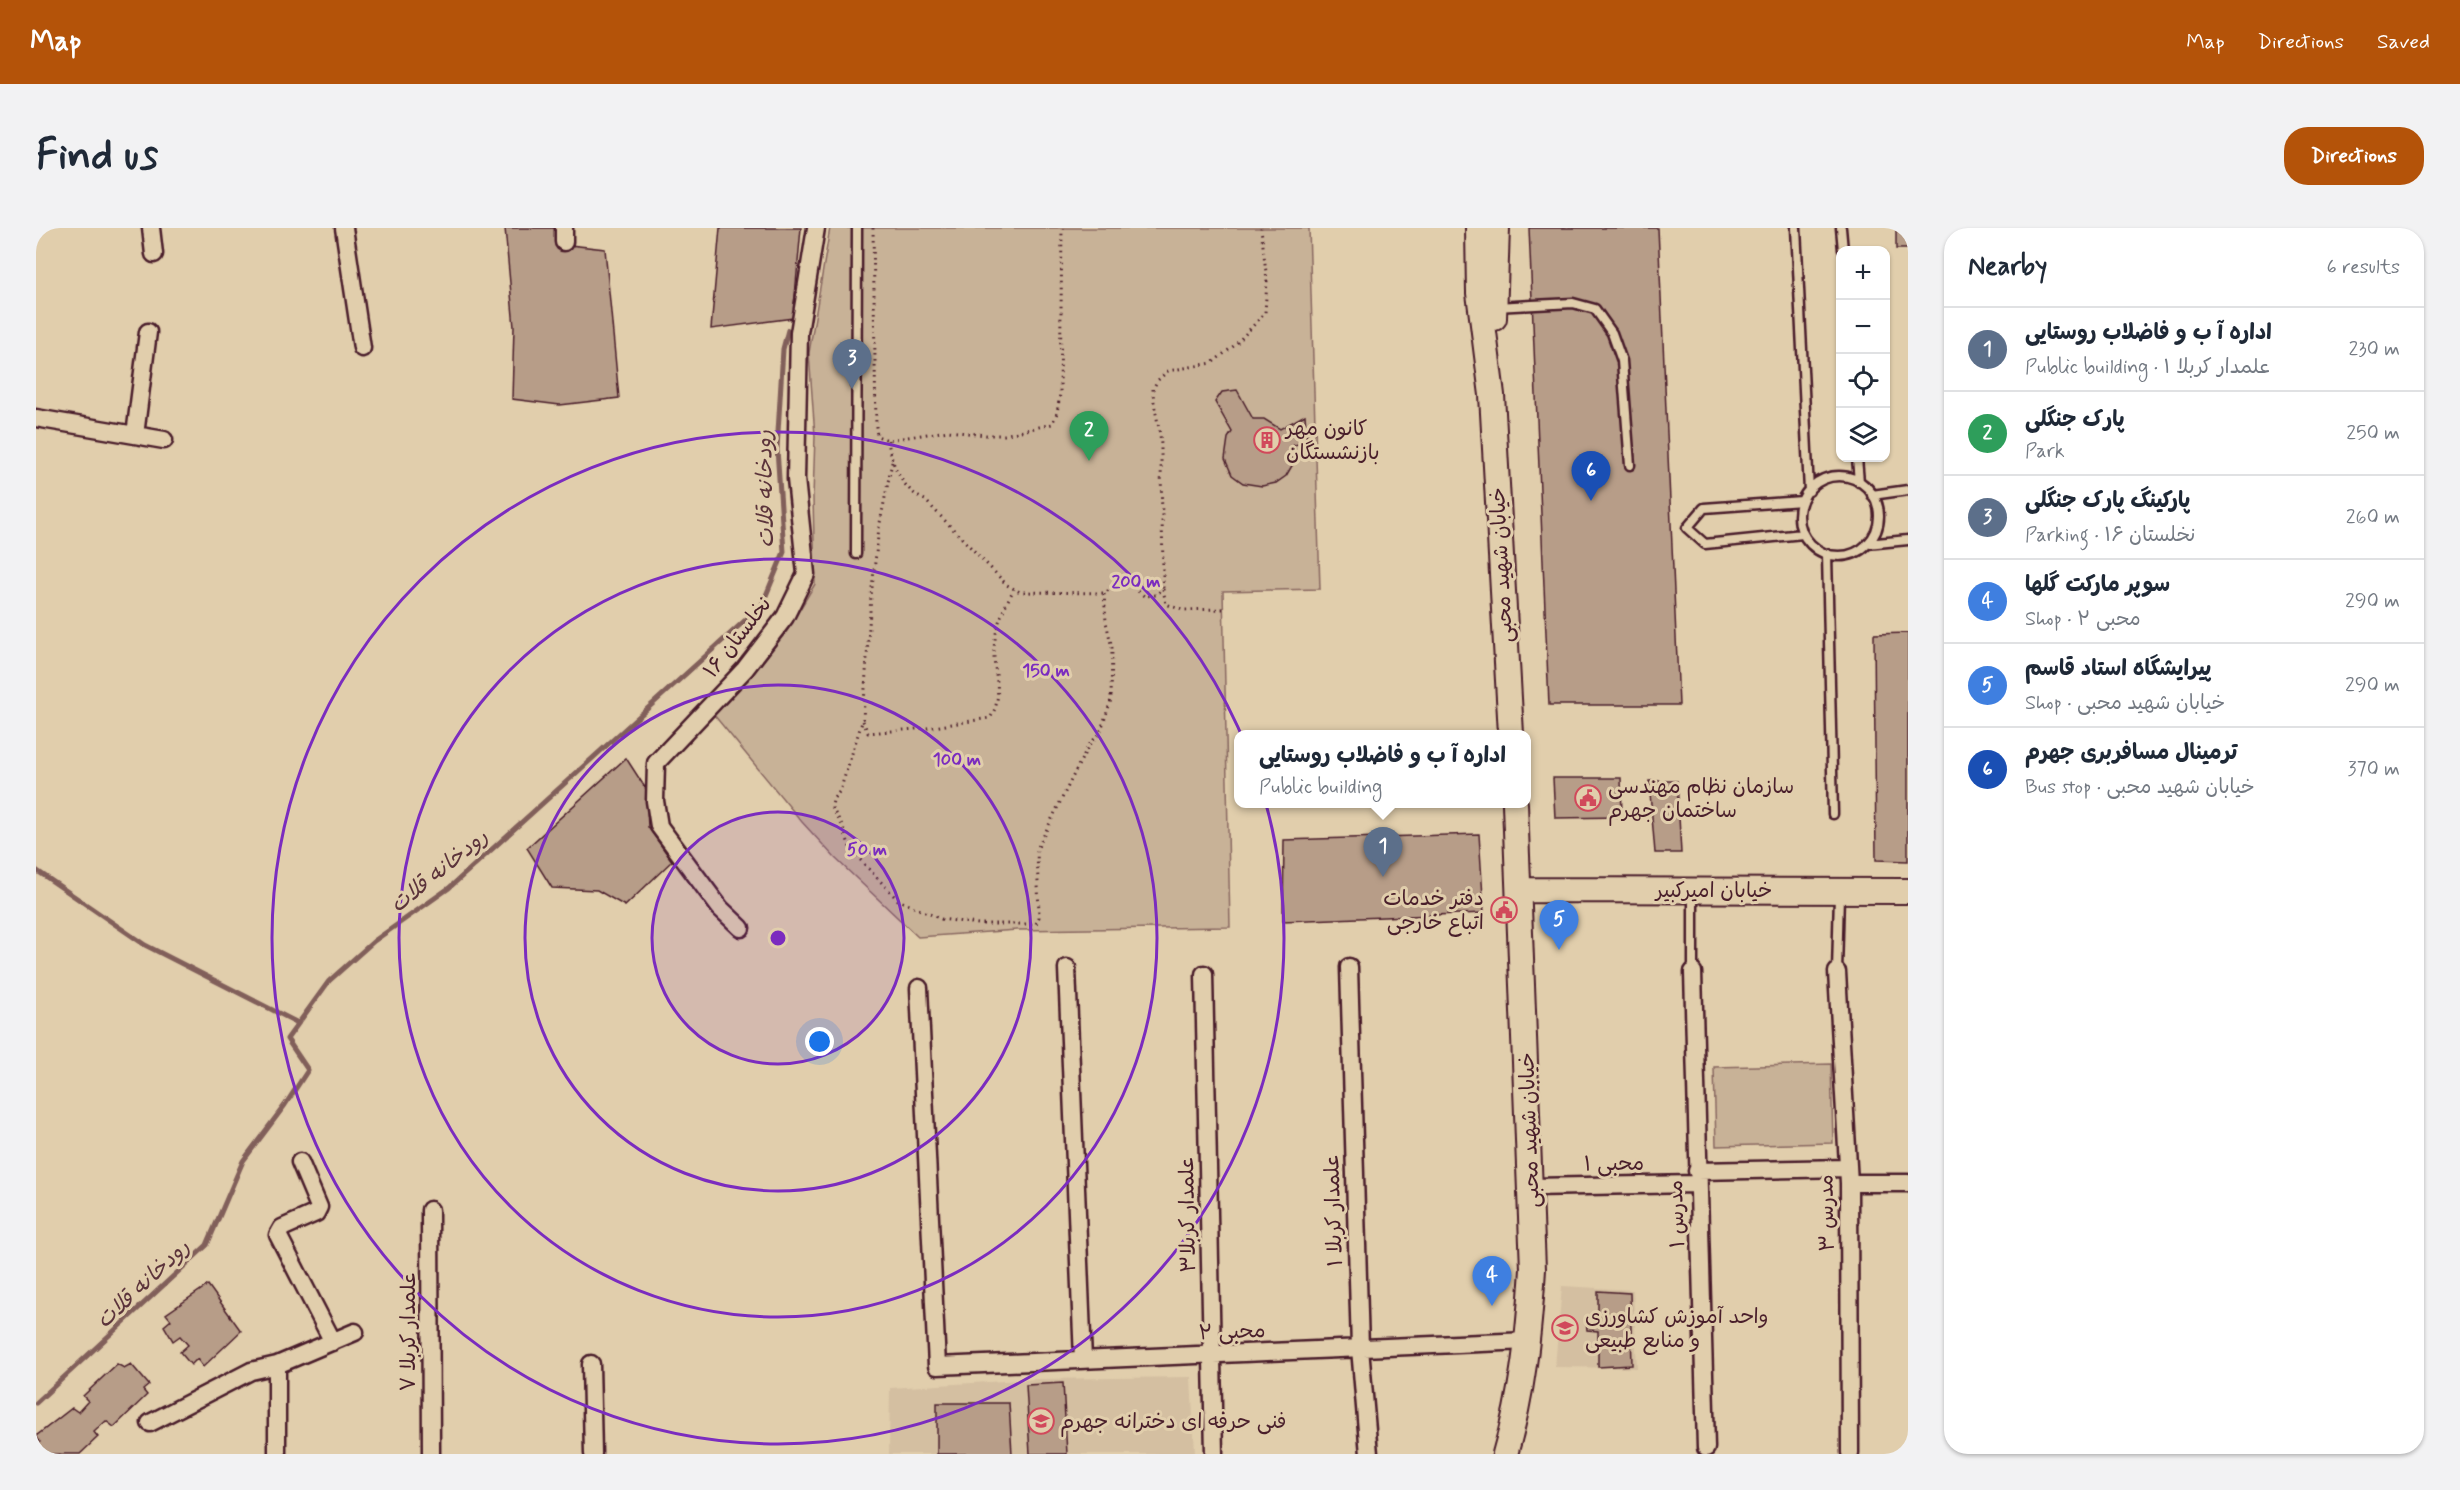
<!DOCTYPE html>
<meta charset="utf-8">
<style>
:root{--surface:#fff;--page:#f2f2f3;--text:#1f2937;--muted:#747a83;--line:#e0e1e3;--accent:#b45309}
body{margin:0;font-family:Mynerve,"Playpen Sans Arabic",sans-serif;background:var(--page);color:var(--text)}
.controls{position:absolute;right:18px;top:18px;display:grid;overflow:hidden;border-radius:12px;box-shadow:0 2px 4px #0004}
.controls button{width:54px;height:54px;display:grid;place-items:center;padding:0;border:0;border-bottom:2px solid var(--line);background:var(--surface);color:var(--text);font:30px sans-serif}
.you{position:absolute;left:784px;top:814px;width:21px;height:21px;margin:-15px;border:4px solid #fff;border-radius:50%;background:#1a73e8;box-shadow:0 0 0 9px #1a73e833}
.badge{display:grid;place-items:center;width:39px;height:39px;border-radius:50%;background:var(--accent);color:#fff;font-size:20px;font-weight:700}
.pin{position:absolute;translate:-50% -50px;filter:drop-shadow(0 2px 3px #0008)}
.pin::after{content:'';position:absolute;top:32px;width:21px;height:18px;background:inherit;clip-path:polygon(0 0,100% 0,50% 100%)}
.popup{position:absolute;left:1198px;top:502px;width:297px;height:78px;box-sizing:border-box;display:grid;place-content:center;border-radius:12px;background:var(--surface);filter:drop-shadow(0 2px 4px #0005);font-size:20px;white-space:nowrap;color:var(--muted)}
.popup b{font-size:22px;color:var(--text)}
.popup::after{content:'';position:absolute;left:50%;top:100%;margin-left:-12px;border:12px solid transparent;border-top-color:var(--surface)}
.list{margin:0;padding:0;list-style:none}
h2{display:flex;justify-content:space-between;align-items:center;height:78px;margin:0;padding:0 24px;font-size:26px}
h2 small{font-size:20px;font-weight:400;color:var(--muted)}
.list li{display:grid;grid-template-columns:39px 1fr auto;gap:18px;align-items:center;box-sizing:border-box;height:84px;padding:0 24px;border-top:2px solid var(--line)}
.list b{display:block;font-size:22px;white-space:nowrap}
.list p{margin:0;font-size:20px;white-space:nowrap;color:var(--muted)}
.list em{font-size:20px;font-style:normal;color:var(--muted)}
.icon{flex:none;width:33px;height:33px;fill:none;stroke:currentColor;stroke-width:2;stroke-linecap:round;stroke-linejoin:round}
.map{position:relative;flex:none;width:1872px;height:1226px;overflow:hidden;border-radius:24px}
header{display:flex;align-items:center;gap:36px;box-sizing:border-box;height:84px;padding:0 30px;background:var(--accent);color:#fff}
header strong{font-size:28px}
nav{display:flex;gap:33px;margin-inline-start:auto;font-size:21px}
.intro{display:flex;align-items:center;justify-content:space-between;box-sizing:border-box;height:144px;padding:0 36px}
h1{margin:0;font-size:42px}
.button{padding:15px 27px;border-radius:24px;background:var(--accent);color:#fff;font-size:21px;font-weight:700}
main{display:flex;gap:36px;padding:0 36px}
aside{flex:1;background:var(--surface);border-radius:24px;box-shadow:0 2px 4px #0004}
.map>svg:first-child{display:block}
.built{fill:#d4bfa1}
.green{fill:#c8b297;stroke:#896861;stroke-width:1.5}
.lines{fill:none;stroke-linecap:round;stroke-linejoin:round}
.stream{stroke:#815f5a;stroke-width:5}
.building{fill:#b79d88;stroke:#4a1f2b;stroke-width:1.5}
.lane-casing{stroke:#4a1f2b;stroke-width:13}
.street-casing{stroke:#4a1f2b;stroke-width:21}
.secondary-casing{stroke:#4a1f2b;stroke-width:28}
.path{stroke:#4a1f2b;stroke-width:3;stroke-dasharray:1.5 4.5;stroke-linecap:butt}
.lane{stroke:#e1ceac;stroke-width:8}
.street{stroke:#e1ceac;stroke-width:16}
.secondary{stroke:#e1ceac;stroke-width:24}
.ring{fill:none;stroke:#7b2cbf;stroke-width:3}
.labels{text-anchor:middle;stroke-width:6;stroke-linejoin:round;paint-order:stroke}
.poi-label{font-size:21px;fill:#4a1f2b;stroke:#e1ceac;text-anchor:start}
.street-label{font-size:21px;fill:#4a1f2b;stroke:#e1ceac}
.water-label{font-size:22px;font-style:italic;fill:#5c343b;stroke:#e1ceac}
.centre{fill:#7b2cbf;stroke:#e1ceac;stroke-width:3}
.ring-label{font-size:18px;text-anchor:middle;font-weight:bold;fill:#7b2cbf;stroke:#e1ceac;stroke-width:6;stroke-linejoin:round;paint-order:stroke}
</style>
<header>
<strong>Map</strong>
<nav><a>Map</a><a>Directions</a><a>Saved</a></nav>
</header>
<div class="intro"><h1>Find us</h1><a class="button">Directions</a></div>
<main>
<div class="map">
<svg width="1872" height="1226" viewBox="0 0 1872 1226">
<rect width="100%" height="100%" fill="#e1ceac"/>
<filter id="ink" filterUnits="userSpaceOnUse"><feTurbulence type="fractalNoise" baseFrequency=".0167" numOctaves="2"/><feDisplacementMap in="SourceGraphic" scale="12" xChannelSelector="R" yChannelSelector="G"/><feConvolveMatrix kernelMatrix="1 2 1 2 8 2 1 2 1" color-interpolation-filters="sRGB"/></filter>
<g filter="url(#ink)">
<path class="built" d="M1526,1058L1597,1062L1601,1140L1519,1139Z
M1155,1149L1159,1226H853L854,1160L1002,1151Z"/>
<path class="green" d="M794,0H1273L1284,361L1187,363L1194,699L981,702L882,709L799,630L766,594L678,487L689,473L720,442L751,403L779,356L777,269L779,208L773,125Z
M1795,836L1797,915L1680,918L1678,839Z"/>
<g class="lines">
<path class="stream" d="M0,642L109,717L262,795
M0,1175L171,1017L207,933L249,877L272,842L251,811L293,753L338,713L413,660L726,377L748,324L741,221L747,121L752,102"/>
</g>
<path class="building" d="M469,0H524L525,16L569,21L583,170L524,177L476,171L478,99Z
M684,0H765L757,90L675,101Z
M1493,0H1622L1643,477H1513Z
M1860,0H1872V21H1860Z
M1201,162L1217,191H1228L1244,201L1269,187L1271,215L1258,217L1257,236L1250,248L1240,255L1226,258L1207,255L1196,247L1189,231L1192,210L1196,204L1179,174L1186,164Z
M1872,405V633L1840,632L1838,406Z
M590,530L610,561L612,599L636,633L589,678L561,662L516,660L491,620Z
M1517,550H1585L1586,589L1519,590Z
M1613,553H1641L1645,625H1619Z
M1443,606L1448,685L1247,693L1248,612Z
M172,1057L205,1103L167,1139L161,1131L155,1137L144,1124L152,1117L144,1108L137,1113L128,1098L135,1092L130,1086Z
M1562,1063L1594,1065L1596,1137L1562,1139V1103L1551,1102L1550,1091H1562Z
M81,1136L88,1140L95,1136L113,1157L107,1162L111,1167L78,1199L70,1193L58,1204L62,1209L44,1226H2L0,1219L4,1214L0,1208L36,1180L42,1184L52,1173L47,1168Z
M1027,1155L1031,1226H994L990,1157Z
M901,1175H973L976,1226H901Z"/>
<g class="lines">
<g class="lane-casing">
<path id="lane" d="M1760,0L1773,263
M1805,0L1807,22
M1459,79L1537,75L1559,81L1576,105L1586,133L1594,237
M1821,230L1823,254
M1763 288a40 40 0 1 1 80 0a40 40 0 1 1-80 0Z
M1836,267L1872,262
M1766,273L1668,280L1651,300L1669,316L1767,306
M1831,316L1872,312
M820,326L821,0
M1791,326L1797,586
M1657,744V664
M1801,744L1803,666"/>
</g>
<g class="street-casing">
<path id="street" d="M115,0L118,26
M308,0L326,120
M528,14V0
M0,190L128,212
M99,207L112,104
M705,700L684,680L623,598L619,573L620,535L709,441L749,389L770,346L760,251L763,105L780,0
M1313,739L1324,1120L1333,1226
M1031,740L1047,1132
M1657,744L1670,1220
M1801,744L1813,955L1814,1225
M1168,746L1178,1226
M883,760L901,1138L1492,1113
M264,934L283,979L280,985L246,1000L242,1007L297,1114
M1661,943L1812,940
M1813,955H1872
M1495,959L1661,956
M394,982L395,1226
M555,1136L557,1226
M241,1137V1226
M114,1195L215,1143L241,1137L319,1104"/>
</g>
<g class="secondary-casing">
<path id="secondary" d="M1442,0L1443,65L1456,167L1475,506
M1458,90L1461,0
M1484,662L1872,663
M1469,1226C1487,1165 1493,1104 1497,1041L1479,576"/>
</g>
<path class="path" d="M837,0L840,199L841,208L852,212L912,203L950,207H968L1016,196L1021,185L1024,166L1026,0
M852,212C855,236 866,262 889,272L971,357L984,364L1068,365L1085,355H1092L1108,368L1121,367L1127,359C1127,313 1125,266 1125,220C1125,200 1117,181 1117,161L1121,153L1132,143L1176,135L1199,117L1229,85L1231,53L1225,0
M856,234L843,300L835,368L827,491L804,563L797,571L796,580L806,597L815,622L862,672L905,691L942,696H1000L1003,689L1001,621L1042,538L1053,517L1064,505L1075,472L1076,420L1070,394L1068,365
M1127,361L1130,376L1146,382L1187,381
M827,493L832,505L891,500L954,490C969,468 957,446 958,422C959,399 967,381 978,361"/>
<use href="#lane" class="lane"/>
<use href="#street" class="street"/>
<use href="#secondary" class="secondary"/>
</g>
</g>
<circle cx="742" cy="710" r="126" fill="#7b2cbf" fill-opacity=".12"/>
<g class="ring">
<circle cx="742" cy="710" r="126"/>
<circle cx="742" cy="710" r="253"/>
<circle cx="742" cy="710" r="379"/>
<circle cx="742" cy="710" r="506"/>
</g>
<defs>
<g id="building-ring" transform="scale(1.35)"><circle r="9.5" fill="#e1ceac" stroke="#d1495b" stroke-width="1.5"/><path d="M-4-6H4V6H1V3H-1V6H-4ZM-2.5-4.3h1.7v1.8h-1.7ZM.8-4.3h1.7v1.8H.8ZM-2.5-1h1.7V.8h-1.7ZM.8-1h1.7V.8H.8Z" fill="#d1495b"/></g>
<g id="civic-ring" transform="scale(1.35)"><circle r="9.5" fill="#e1ceac" stroke="#d1495b" stroke-width="1.5"/><path d="M-.6-6.5H3V-4.5H.6V-3L4-1V1h2V6H-6V1h2V-1L-.6-3ZM-1.2 2.5V6h2.4V2.5Z" fill="#d1495b"/></g>
<g id="university-ring" transform="scale(1.35)"><circle r="9.5" fill="#e1ceac" stroke="#d1495b" stroke-width="1.5"/><path d="M0-5L7-2L0 1L-7-2ZM-4 1L0 2.5L4 1V4Q0 6-4 4Z" fill="#d1495b"/></g>
<g id="school-ring" transform="scale(1.35)"><circle r="9.5" fill="#e1ceac" stroke="#d1495b" stroke-width="1.5"/><path d="M0-5L7-2L0 1L-7-2ZM-4 1L0 2.5L4 1V4Q0 6-4 4Z" fill="#d1495b"/></g>
</defs>
<g fill-rule="evenodd">
<use href="#building-ring" x="1231" y="212"/>
<use href="#civic-ring" x="1552" y="570"/>
<use href="#civic-ring" x="1468" y="682"/>
<use href="#university-ring" x="1529" y="1100"/>
<use href="#school-ring" x="1005" y="1193"/>
</g>
<g class="labels">
<g class="poi-label">
<text x="1250" y="207">کانون مهر<tspan x="1250" dy="24">بازنشستگان</tspan></text>
<text x="1572" y="565">سازمان نظام مهندسی<tspan x="1572" dy="24">ساختمان جهرم</tspan></text>
<text x="1448" y="677" text-anchor="end">دفتر خدمات<tspan x="1448" dy="24">اتباع خارجی</tspan></text>
<text x="1549" y="1095">واحد آموزش کشاورزی<tspan x="1549" dy="24">و منابع طبیعی</tspan></text>
<text x="1024" y="1200">فنی حرفه ای دخترانه جهرم</text>
</g>
<g class="street-label">
<text transform="translate(1465 337) rotate(-93)" y="7">خیابان شهید محبی</text>
<text transform="translate(701 409) rotate(-52)" y="7">نخلستان ۱۶</text>
<text x="1678" y="669">خیابان امیرکبیر</text>
<text transform="translate(1493 902) rotate(-92)" y="7">خیابان شهید محبی</text>
<text transform="translate(1578 935) rotate(-1)" y="7">محبی ۱</text>
<text transform="translate(1297 983) rotate(-92)" y="7">علمدار کربلا ۱</text>
<text transform="translate(1790 985) rotate(-91)" y="7">مدرس ۳</text>
<text transform="translate(1640 986) rotate(-92)" y="7">مدرس ۱</text>
<text transform="translate(1151 987) rotate(-91)" y="7">علمدار کربلا۳</text>
<text transform="translate(1196 1103) rotate(-2)" y="7">محبی ۲</text>
<text transform="translate(372 1104) rotate(-90)" y="7">علمدار کربلا ۷</text>
</g>
<g class="water-label">
<text transform="translate(728 261) rotate(-91)" y="8">رودخانه قلات</text>
<text transform="translate(402 642) rotate(-39)" y="8">رودخانه قلات</text>
<text transform="translate(106 1055) rotate(-43)" y="8">رودخانه قلات</text>
</g>
</g>
<circle cx="742" cy="710" r="9" class="centre"/>
<g class="ring-label">
<text x="1100" y="359">200 m</text>
<text x="1010" y="448">150 m</text>
<text x="921" y="537">100 m</text>
<text x="831" y="627">50 m</text>
</g>
</svg>
<div class="controls">
<button>+</button>
<button>−</button>
<button><svg class="icon" aria-label="locate" viewBox="0 0 24 24"><circle cx="12" cy="12" r="6"/><path d="M12 2v4M12 18v4M2 12h4M18 12h4"/></svg></button>
<button><svg class="icon" aria-label="layers" viewBox="0 0 24 24"><path d="M12 4l9 5-9 5-9-5zM3 14l9 5 9-5"/></svg></button>
</div>
<div class="you"></div>
<div class="pin badge" style="left:1347px;top:649px;background:#5c6f8a">1</div>
<div class="popup"><b>اداره آ ب و فاضلاب روستایی</b>Public building</div>
<div class="pin badge" style="left:1053px;top:233px;background:#2e9e5b">2</div>
<div class="pin badge" style="left:816px;top:161px;background:#5c6f8a">3</div>
<div class="pin badge" style="left:1456px;top:1078px;background:#3f7fe0">4</div>
<div class="pin badge" style="left:1523px;top:722px;background:#3f7fe0">5</div>
<div class="pin badge" style="left:1555px;top:273px;background:#1a4fb4">6</div>
</div>
<aside>
<h2>Nearby<small>6 results</small></h2>
<ul class="list">
<li><span class="badge" style="background:#5c6f8a">1</span><div><b>اداره آ ب و فاضلاب روستایی</b><p>Public building · علمدار کربلا ۱</p></div><em>230 m</em></li>
<li><span class="badge" style="background:#2e9e5b">2</span><div><b>پارک جنگلی</b><p>Park</p></div><em>250 m</em></li>
<li><span class="badge" style="background:#5c6f8a">3</span><div><b>پارکینگ پارک جنگلی</b><p>Parking · نخلستان ۱۶</p></div><em>260 m</em></li>
<li><span class="badge" style="background:#3f7fe0">4</span><div><b>سوپر مارکت گلها</b><p>Shop · محبی ۲</p></div><em>290 m</em></li>
<li><span class="badge" style="background:#3f7fe0">5</span><div><b>پیرایشگاه استاد قاسم</b><p>Shop · خیابان شهید محبی</p></div><em>290 m</em></li>
<li><span class="badge" style="background:#1a4fb4">6</span><div><b>ترمینال مسافربری جهرم</b><p>Bus stop · خیابان شهید محبی</p></div><em>370 m</em></li>
</ul>
</aside>
</main>
